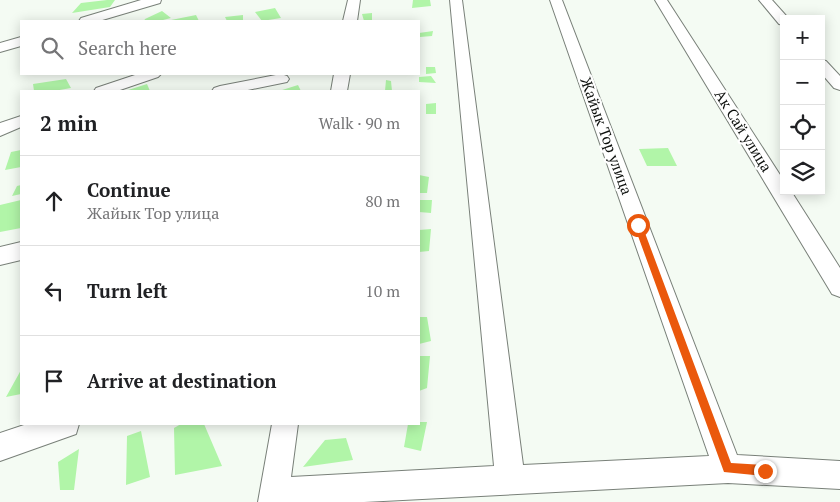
<!DOCTYPE html>
<meta charset="utf-8">
<style>
:root{--surface:#fff;--page:#f6f6f6;--text:#202124;--muted:#757577;--line:#e0e0e0}
body{margin:0;font-family:"PT Serif",serif;background:var(--page);color:var(--text)}
.controls{position:absolute;right:15px;top:15px;display:grid;overflow:hidden;border-radius:0px;box-shadow:0 2px 12px #0003}
.controls button{width:45px;height:45px;display:grid;place-items:center;padding:0;border:0;border-bottom:1px solid var(--line);background:var(--surface);color:var(--text);font:25px sans-serif}
.stop{position:absolute;width:15px;height:15px;margin:-11px;border:4px solid #ea580c;border-radius:50%;background:#fff}
.stop.end{background:#ea580c;border-color:#fff;box-shadow:0 1px 5px #0008}
.list{margin:0;padding:0;list-style:none}
h2{display:flex;justify-content:space-between;align-items:center;height:65px;margin:0;padding:0 20px;font-size:21px}
h2 small{font-size:16px;font-weight:400;color:var(--muted)}
.list li{display:grid;grid-template-columns:32px 1fr auto;gap:15px;align-items:center;box-sizing:border-box;height:90px;padding:0 20px;border-top:1px solid var(--line)}
.list b{display:block;font-size:19px;white-space:nowrap}
.list p{margin:0;font-size:16px;white-space:nowrap;color:var(--muted)}
.list em{font-size:16px;font-style:normal;color:var(--muted)}
.icon{flex:none;width:28px;height:28px;fill:none;stroke:currentColor;stroke-width:2;stroke-linecap:round;stroke-linejoin:round}
.map{position:relative;flex:none;width:840px;height:502px;overflow:hidden}
.search{position:absolute;background:var(--surface);box-shadow:0 2px 12px #0003;left:20px;top:20px;width:400px;height:55px;display:flex;align-items:center;gap:12px;box-sizing:border-box;padding:0 18px;border-radius:0px;color:var(--muted);font-size:19px}
.panel{position:absolute;background:var(--surface);box-shadow:0 2px 12px #0003;left:20px;top:90px;width:400px;height:335px;border-radius:0px}
.map>svg:first-child{display:block}
.building{fill:#b1f5a8}
.lines{fill:none;stroke-linecap:round;stroke-linejoin:round}
.minor-casing{stroke:#798079;stroke-width:2}
.minor{fill:#fff;fill-rule:evenodd}
.route{fill:#ea580c}
.labels{text-anchor:middle;stroke-width:4.5;stroke-linejoin:round;paint-order:stroke}
.street-label{font-size:15px;fill:#0d100d;stroke:#fff}
</style>
<div class="map">
<svg width="840" height="502" viewBox="0 0 840 502">
<rect width="100%" height="100%" fill="#f4fbf3"/>
<path class="building" d="M107,0H115L110,7L72,13L81,3Z
M413,0H430L431,6L412,8Z
M275,8L281,18L262,21L255,12Z
M162,11L171,18L159,21H144L145,19Z
M372,13V21H364L362,14Z
M196,15L199,21H172L171,20Z
M243,15V21H227L225,17Z
M433,31L432,36L420,37L419,35V33Z
M426,67H435L436,73L426,74Z
M431,76L436,83L419,82V77Z
M66,79L71,88L54,91H34L33,84Z
M386,80L391,81L392,91H385Z
M147,84L150,91H125Z
M298,85L301,91H279Z
M436,103V114H426V104Z
M668,148L677,166H647L639,149Z
M21,150V167L5,170L11,152Z
M419,175L429,177L427,193H419Z
M21,185V194L12,196L17,186Z
M21,200V228L0,232V205Z
M419,200H432L431,213L419,212Z
M431,229L429,251L419,252V230Z
M419,317H427L431,341L419,344Z
M419,356H430L427,388L419,391Z
M21,370V394L6,397Z
M419,422H427L421,451L404,447L408,424H419Z
M181,424H204L222,466L175,475L174,428Z
M141,431L150,477L126,485L127,436Z
M346,438L353,460L303,467L325,440Z
M79,449L74,490H60L58,462Z"/>
<g class="lines">
<g class="minor-casing">
<path id="minor" d="M141,0H161L160,3L99,21H79L81,18Z
M348,0H360L357,21H343Z
M450,0H462L523,465L709,456L550,0H562L737,455L840,461V489L728,483L364,502H258L272,424H298L291,477L494,466Z
M655,0H667L784,181V191H791L840,268V297L832,294Z
M759,0H772L789,19H784V25L779,24Z
M21,37V46L0,52V43Z
M821,60L826,61L840,76V90L834,88L821,73Z
M138,74H161L158,77L117,91H94L96,88Z
M281,74L287,76L289,79L287,82L243,91H212L214,88L220,86Z
M334,74H350L347,91H331Z
M21,116V127L0,136V123Z
M21,242V260L0,265V247Z
M27,424H79L76,434L0,461V433Z"/>
</g>
<use href="#minor" class="minor"/>
</g>
<path class="route" d="M638,222L642,225L731,463L765,465L769,467L770,471L769,475L765,476L724,472L634,225Z"/>
<g class="labels">
<g class="street-label">
<text transform="translate(743 131) rotate(58)" y="5">Ак Сай улица</text>
<text transform="translate(606 136) rotate(70)" y="5">Жайык Тор улица</text>
</g>
</g>
</svg>
<div class="controls">
<button>+</button>
<button>−</button>
<button><svg class="icon" aria-label="locate" viewBox="0 0 24 24"><circle cx="12" cy="12" r="6"/><path d="M12 2v4M12 18v4M2 12h4M18 12h4"/></svg></button>
<button><svg class="icon" aria-label="layers" viewBox="0 0 24 24"><path d="M12 4l9 5-9 5-9-5zM3 14l9 5 9-5"/></svg></button>
</div>
<div class="stop" style="left:638px;top:225px"></div>
<div class="stop end" style="left:765px;top:471px"></div>
<div class="search"><svg class="icon" aria-label="search" viewBox="0 0 24 24"><circle cx="10" cy="10" r="6"/><path d="M15 15l6 6"/></svg>Search here</div>
<section class="panel">
<h2>2 min<small>Walk · 90 m</small></h2>
<ul class="list">
<li><svg class="icon" aria-label="ahead" viewBox="0 0 24 24"><path d="M12 20V5M6 11l6-6 6 6"/></svg><div><b>Continue</b><p>Жайык Тор улица</p></div><em>80 m</em></li>
<li><svg class="icon" aria-label="left" viewBox="0 0 24 24"><path d="M17 20v-9H6M10 6l-5 5 5 5"/></svg><div><b>Turn left</b></div><em>10 m</em></li>
<li><svg class="icon" aria-label="arrive" viewBox="0 0 24 24"><path d="M6 21V4h12l-3 4 3 4H6"/></svg><div><b>Arrive at destination</b></div></li>
</ul>
</section>
</div>
